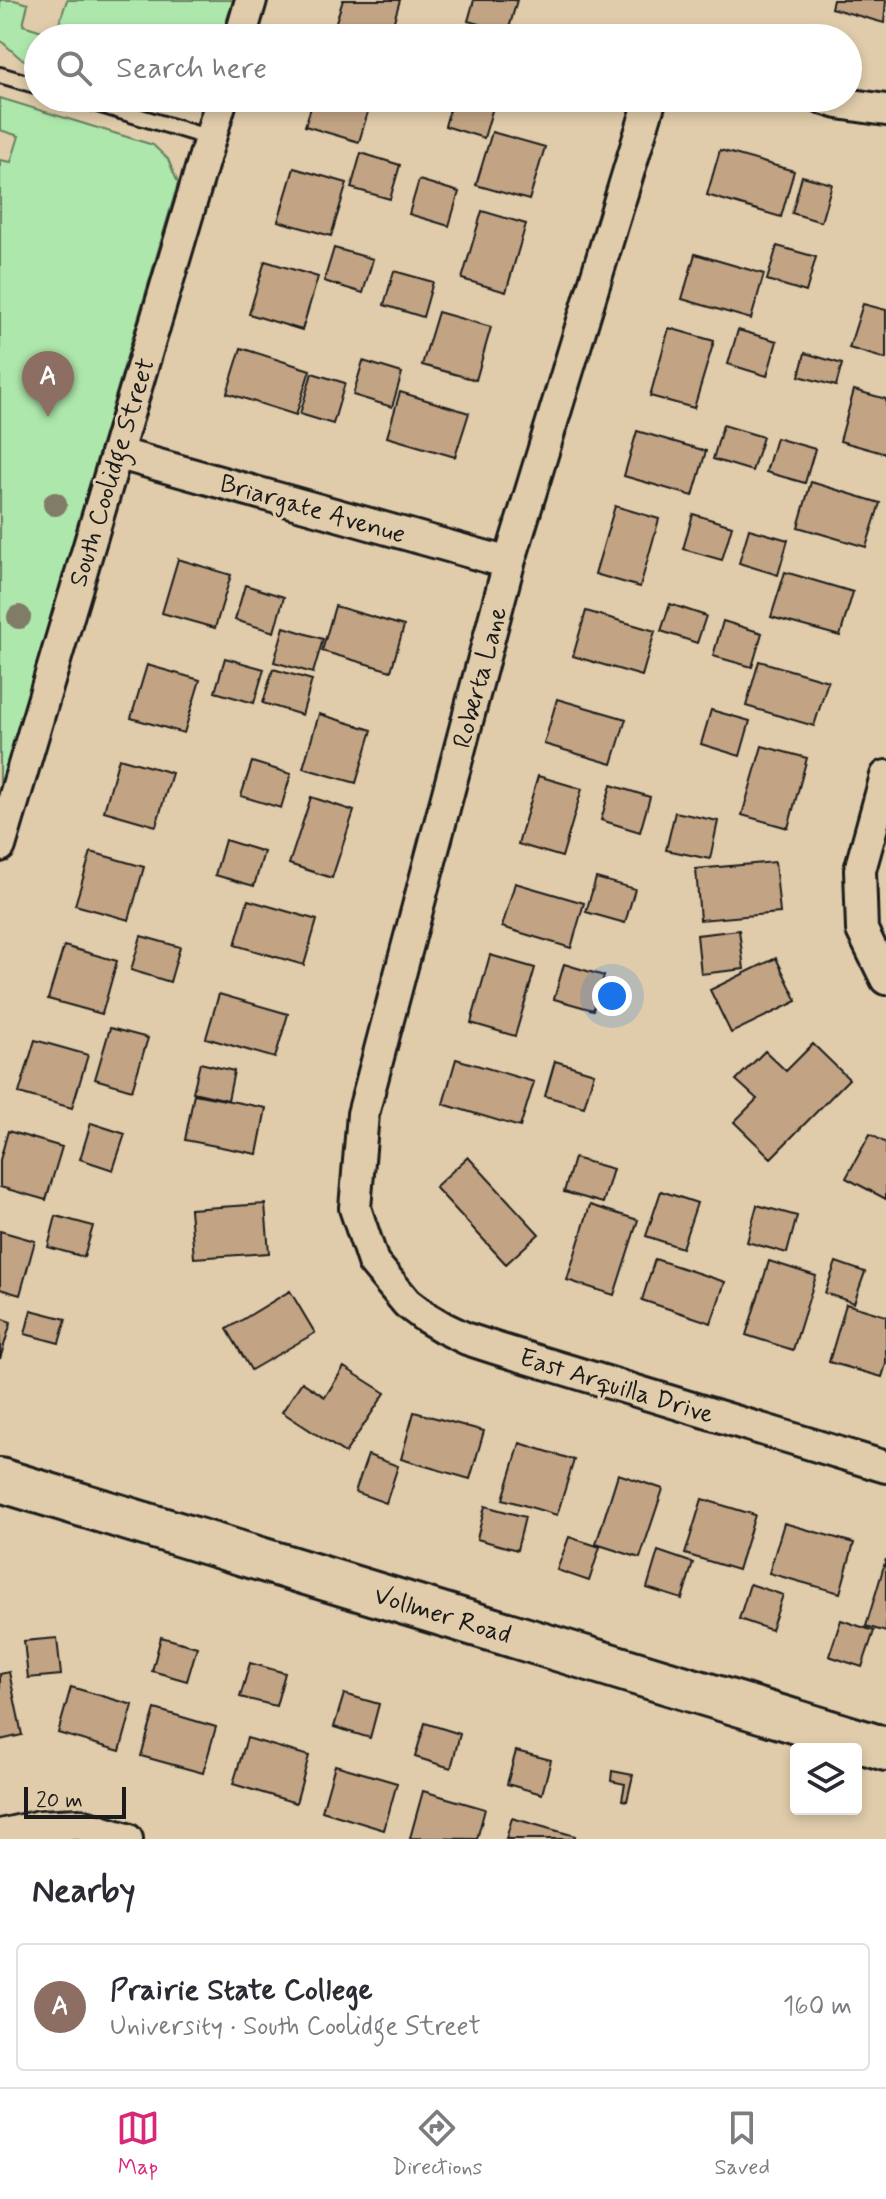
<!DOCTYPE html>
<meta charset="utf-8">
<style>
:root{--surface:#fff;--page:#f7f7f7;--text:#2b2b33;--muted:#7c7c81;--line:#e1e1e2;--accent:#db2777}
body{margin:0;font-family:Mynerve,sans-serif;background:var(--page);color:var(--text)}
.controls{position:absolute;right:24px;bottom:24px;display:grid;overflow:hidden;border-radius:8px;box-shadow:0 4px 12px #0003}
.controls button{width:72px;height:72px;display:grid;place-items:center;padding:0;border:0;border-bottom:2px solid var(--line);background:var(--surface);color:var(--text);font:40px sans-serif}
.scale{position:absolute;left:24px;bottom:20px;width:102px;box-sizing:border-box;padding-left:8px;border:4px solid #1c1c1c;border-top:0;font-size:22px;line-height:28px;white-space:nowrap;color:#1c1c1c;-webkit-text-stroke:6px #e0ccaa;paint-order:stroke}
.you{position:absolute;left:612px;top:996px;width:28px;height:28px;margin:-20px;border:6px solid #fff;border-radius:50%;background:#1a73e8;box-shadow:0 0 0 12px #1a73e833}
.badge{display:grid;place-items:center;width:52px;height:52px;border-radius:50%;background:var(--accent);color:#fff;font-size:26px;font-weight:700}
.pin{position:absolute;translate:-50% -66px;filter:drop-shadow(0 2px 4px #0008)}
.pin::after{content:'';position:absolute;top:42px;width:28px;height:24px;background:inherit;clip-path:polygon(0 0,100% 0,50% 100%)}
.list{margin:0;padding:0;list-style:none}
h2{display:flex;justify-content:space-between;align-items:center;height:104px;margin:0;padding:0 32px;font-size:34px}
h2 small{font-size:26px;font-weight:400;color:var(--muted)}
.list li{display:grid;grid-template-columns:52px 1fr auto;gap:24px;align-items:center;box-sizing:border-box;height:128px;margin:0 16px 16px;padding:0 16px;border:2px solid var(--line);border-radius:8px}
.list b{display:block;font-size:30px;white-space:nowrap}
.list p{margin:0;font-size:26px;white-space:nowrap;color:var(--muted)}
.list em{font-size:26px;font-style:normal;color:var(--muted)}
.icon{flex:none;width:44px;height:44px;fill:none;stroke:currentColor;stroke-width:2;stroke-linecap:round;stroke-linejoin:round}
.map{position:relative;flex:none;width:886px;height:1839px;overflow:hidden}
.search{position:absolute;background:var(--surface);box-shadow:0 4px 12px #0003;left:24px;right:24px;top:24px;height:88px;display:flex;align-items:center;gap:20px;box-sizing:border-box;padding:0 28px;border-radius:44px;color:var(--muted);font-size:30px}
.sheet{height:248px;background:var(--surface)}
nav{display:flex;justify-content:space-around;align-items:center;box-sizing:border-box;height:112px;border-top:2px solid var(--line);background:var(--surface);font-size:22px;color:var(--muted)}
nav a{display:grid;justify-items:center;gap:4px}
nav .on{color:var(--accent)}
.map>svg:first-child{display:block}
.green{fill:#aee7ab;stroke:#658264;stroke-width:2}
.building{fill:#c2a484;stroke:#1c1c1c;stroke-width:2}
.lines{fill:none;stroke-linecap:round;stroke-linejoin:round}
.service-casing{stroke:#1c1c1c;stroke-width:20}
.minor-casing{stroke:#1c1c1c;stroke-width:36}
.secondary-casing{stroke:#1c1c1c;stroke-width:48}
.service{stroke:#e0ccaa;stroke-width:14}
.minor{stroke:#e0ccaa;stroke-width:30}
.secondary{stroke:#e0ccaa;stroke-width:42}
.tree{fill:#807c67}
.labels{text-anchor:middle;stroke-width:6;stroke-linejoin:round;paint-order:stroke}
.street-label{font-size:26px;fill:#1c1c1c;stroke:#e0ccaa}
</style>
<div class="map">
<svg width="886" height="1839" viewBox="0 0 886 1839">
<rect width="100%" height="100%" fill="#e0ccaa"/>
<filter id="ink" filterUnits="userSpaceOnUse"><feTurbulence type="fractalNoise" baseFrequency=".0125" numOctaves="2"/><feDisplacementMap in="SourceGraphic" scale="16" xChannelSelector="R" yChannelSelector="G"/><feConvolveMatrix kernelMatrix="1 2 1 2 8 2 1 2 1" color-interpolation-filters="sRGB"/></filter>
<g filter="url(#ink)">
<path class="green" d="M0,0H14L28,4L23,25L55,35L67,0H233L221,38H38V66L20,58L0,40Z
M0,98L153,145L168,159L178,183L0,788V160L11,162L19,136L0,130Z"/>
<path class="building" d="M343,0H400L389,38H357L333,31Z
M474,0H517L508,32L468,21Z
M833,0H886L884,23L831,8Z
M314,98H372L359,142L305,126Z
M453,98H474L494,104L484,138L445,126Z
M510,98H552L549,109Z
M492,132L545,147L529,200L476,185Z
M720,150L794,171L781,217L707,195Z
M361,153L400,165L390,199L351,188Z
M294,168L347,183L331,236L278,221Z
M802,176L832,184L821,222L792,213Z
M419,180L459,192L449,226L409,214Z
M482,211L526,224L506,292L462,279Z
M777,246L816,257L806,292L767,280Z
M334,248L373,259L363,293L324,281Z
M695,254L764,274L751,319L682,299Z
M265,261L318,277L302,330L249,314Z
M394,271L433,282L423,317L384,305Z
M863,304L886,310V359L849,348Z
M438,312L491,327L476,380L422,365Z
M669,328L714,341L694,408L650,396Z
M738,330L777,341L767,376L728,364Z
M241,348L310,370L296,415L227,393Z
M805,353L842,364L836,386L799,376Z
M363,361L402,373L392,407L353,395Z
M312,373L345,383L333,424L300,414Z
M854,390L886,399V454L840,441Z
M400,392L469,413L455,457L387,437Z
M723,425L763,437L752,471L713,459Z
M637,431L706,451L693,496L624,476Z
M776,438L815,449L805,483L766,472Z
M811,482L880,503L866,547L798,527Z
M615,506L659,519L640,587L595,574Z
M693,514L732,526L722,560L683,549Z
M749,529L788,540L778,575L739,563Z
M178,559L231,575L215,628L162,613Z
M785,572L853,592L840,636L771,617Z
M245,585L284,597L274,632L235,620Z
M670,604L706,616L697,643L661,631Z
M335,606L404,626L391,671L322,651Z
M586,611L655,631L642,676L573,656Z
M723,621L762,633L752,667L713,656Z
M284,627L323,639L313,673L274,662Z
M225,658L264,669L254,703L215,692Z
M759,661L828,681L814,726L746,706Z
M147,665L200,680L184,733L131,718Z
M273,669L312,680L302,715L263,703Z
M557,699L626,719L612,764L544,744Z
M711,710L750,721L740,756L701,744Z
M319,714L372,730L356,783L303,768Z
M762,746L807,758L788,828L742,815Z
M119,758L172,773L156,826L104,811Z
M252,762L291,774L281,808L241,796Z
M538,776L582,789L562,857L518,844Z
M611,785L650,797L640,832L601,820Z
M311,797L354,811L332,878L289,864Z
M675,812L718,821L710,859L666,850Z
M225,840L264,852L254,886L215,875Z
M91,852L144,867L129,920L75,905Z
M775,862L780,913L700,920L696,869Z
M596,878L635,889L625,923L586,912Z
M515,883L584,903L571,948L502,927Z
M248,900L317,920L304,965L235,945Z
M739,930L744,969L701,974L697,935Z
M141,936L180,947L170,982L131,970Z
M64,946L117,961L102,1014L48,999Z
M490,955L535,968L515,1036L471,1023Z
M776,958L797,1001L731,1033L710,990Z
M564,964L604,976L593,1010L554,999Z
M219,994L288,1014L275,1058L206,1038Z
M110,1028L148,1038L132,1090L95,1079Z
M35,1040L88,1055L72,1108L19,1093Z
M813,1044L849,1079L771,1158L734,1122L757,1099L736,1080L765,1051L786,1071Z
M456,1059L534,1082L520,1127L443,1104Z
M555,1061L594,1073L584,1107L545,1096Z
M200,1063L234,1071L228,1100L193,1092Z
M194,1094L266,1108L257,1154L185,1140Z
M91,1123L125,1134L113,1170L80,1159Z
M8,1131L62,1147L46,1200L0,1187V1160Z
M870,1134L886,1143V1199L846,1178Z
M468,1157L539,1234L506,1264L435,1187Z
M574,1158L613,1169L603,1203L564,1192Z
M661,1191L697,1203L682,1248L646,1236Z
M265,1204L269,1253L194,1258L190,1209Z
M590,1205L638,1220L614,1295L567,1280Z
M757,1205L797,1216L787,1253L747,1242Z
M56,1216L93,1226L84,1257L48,1247Z
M0,1231L35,1241L20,1295L0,1289Z
M655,1259L725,1282L711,1323L642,1300Z
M769,1261L816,1276L793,1350L746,1335Z
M836,1262L865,1272L854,1303L825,1293Z
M290,1291L315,1333L251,1370L227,1329Z
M846,1304L886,1316V1364L882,1377L829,1362Z
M31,1310L66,1319L59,1343L25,1334Z
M0,1318L11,1322L0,1359Z
M344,1367L385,1393L345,1453L282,1412L302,1382L325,1397Z
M414,1412L484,1431L470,1479L401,1459Z
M520,1443L574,1460L557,1515L503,1499Z
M368,1455L398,1466L386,1503L355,1492Z
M618,1474L663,1489L640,1558L596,1544Z
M702,1499L755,1515L738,1570L685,1554Z
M485,1506L525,1517L517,1550L477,1539Z
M784,1523L854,1543L840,1593L769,1573Z
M569,1537L600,1547L589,1581L557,1570Z
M658,1551L693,1563L682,1599L647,1588Z
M886,1559V1632L866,1626Z
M750,1584L783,1595L771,1630L739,1619Z
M841,1620L874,1631L862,1667L829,1656Z
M161,1637L197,1647L187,1681L152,1671Z
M57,1638L61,1675L28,1678L24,1641Z
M250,1663L285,1673L276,1706L240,1697Z
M9,1672L22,1735L0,1740V1674Z
M71,1687L133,1705L120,1751L58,1733Z
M344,1694L379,1704L370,1738L334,1727Z
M155,1709L216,1727L203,1773L141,1756Z
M425,1723L460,1734L451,1768L415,1757Z
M247,1738L309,1756L296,1803L233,1784Z
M516,1751L551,1760L542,1794L507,1784Z
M335,1765L397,1783L384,1830L322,1811Z
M612,1771L633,1775L627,1801L622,1800L625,1784L611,1781Z
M423,1791L485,1809L477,1839L410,1838Z
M512,1818L575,1836L574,1839H506Z"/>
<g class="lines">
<g class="service-casing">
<path id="service" d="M0,75L38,86
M77,98L210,138"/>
</g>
<g class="minor-casing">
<path id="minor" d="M240,38L251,0
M651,98L509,563L363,1114L355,1208L373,1262L407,1303L424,1316L444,1328L467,1339L498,1349L886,1467
M822,98L838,103L886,110
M116,453L509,563
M886,776L860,870L862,930L886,979
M0,846L222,98
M0,1835L40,1826L78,1824L127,1839"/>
</g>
<g class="secondary-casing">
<path id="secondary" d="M0,1480L886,1749"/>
</g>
<use href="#service" class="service"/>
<use href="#minor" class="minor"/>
<use href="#secondary" class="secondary"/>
</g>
<g class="tree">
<circle cx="55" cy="504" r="12"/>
<circle cx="19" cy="617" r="12"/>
</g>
</g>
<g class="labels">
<g class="street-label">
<text transform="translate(111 472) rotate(-73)" y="9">South Coolidge Street</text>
<text transform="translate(313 508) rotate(16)" y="9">Briargate Avenue</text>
<text transform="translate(479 677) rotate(-75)" y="9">Roberta Lane</text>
<text transform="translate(617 1385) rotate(17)" y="9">East Arquilla Drive</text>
<text transform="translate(443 1614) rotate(17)" y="9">Vollmer Road</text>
</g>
</g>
</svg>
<div class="controls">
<button><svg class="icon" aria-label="layers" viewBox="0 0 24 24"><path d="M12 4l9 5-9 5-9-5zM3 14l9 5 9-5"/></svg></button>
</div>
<div class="scale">20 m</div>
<div class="you"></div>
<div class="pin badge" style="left:48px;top:417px;background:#8d6e63">A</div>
<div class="search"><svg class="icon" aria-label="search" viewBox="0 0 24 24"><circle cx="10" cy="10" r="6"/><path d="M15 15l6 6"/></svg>Search here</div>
</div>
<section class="sheet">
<h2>Nearby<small></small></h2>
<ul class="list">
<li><span class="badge" style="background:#8d6e63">A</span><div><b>Prairie State College</b><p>University · South Coolidge Street</p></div><em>160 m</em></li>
</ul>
</section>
<nav>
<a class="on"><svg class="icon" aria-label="map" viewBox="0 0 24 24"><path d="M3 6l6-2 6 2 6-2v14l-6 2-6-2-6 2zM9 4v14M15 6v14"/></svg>Map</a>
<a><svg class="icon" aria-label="directions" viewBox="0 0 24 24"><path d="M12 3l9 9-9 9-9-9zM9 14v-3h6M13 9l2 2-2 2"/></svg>Directions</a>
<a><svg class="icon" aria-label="saved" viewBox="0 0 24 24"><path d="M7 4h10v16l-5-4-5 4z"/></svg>Saved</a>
</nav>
